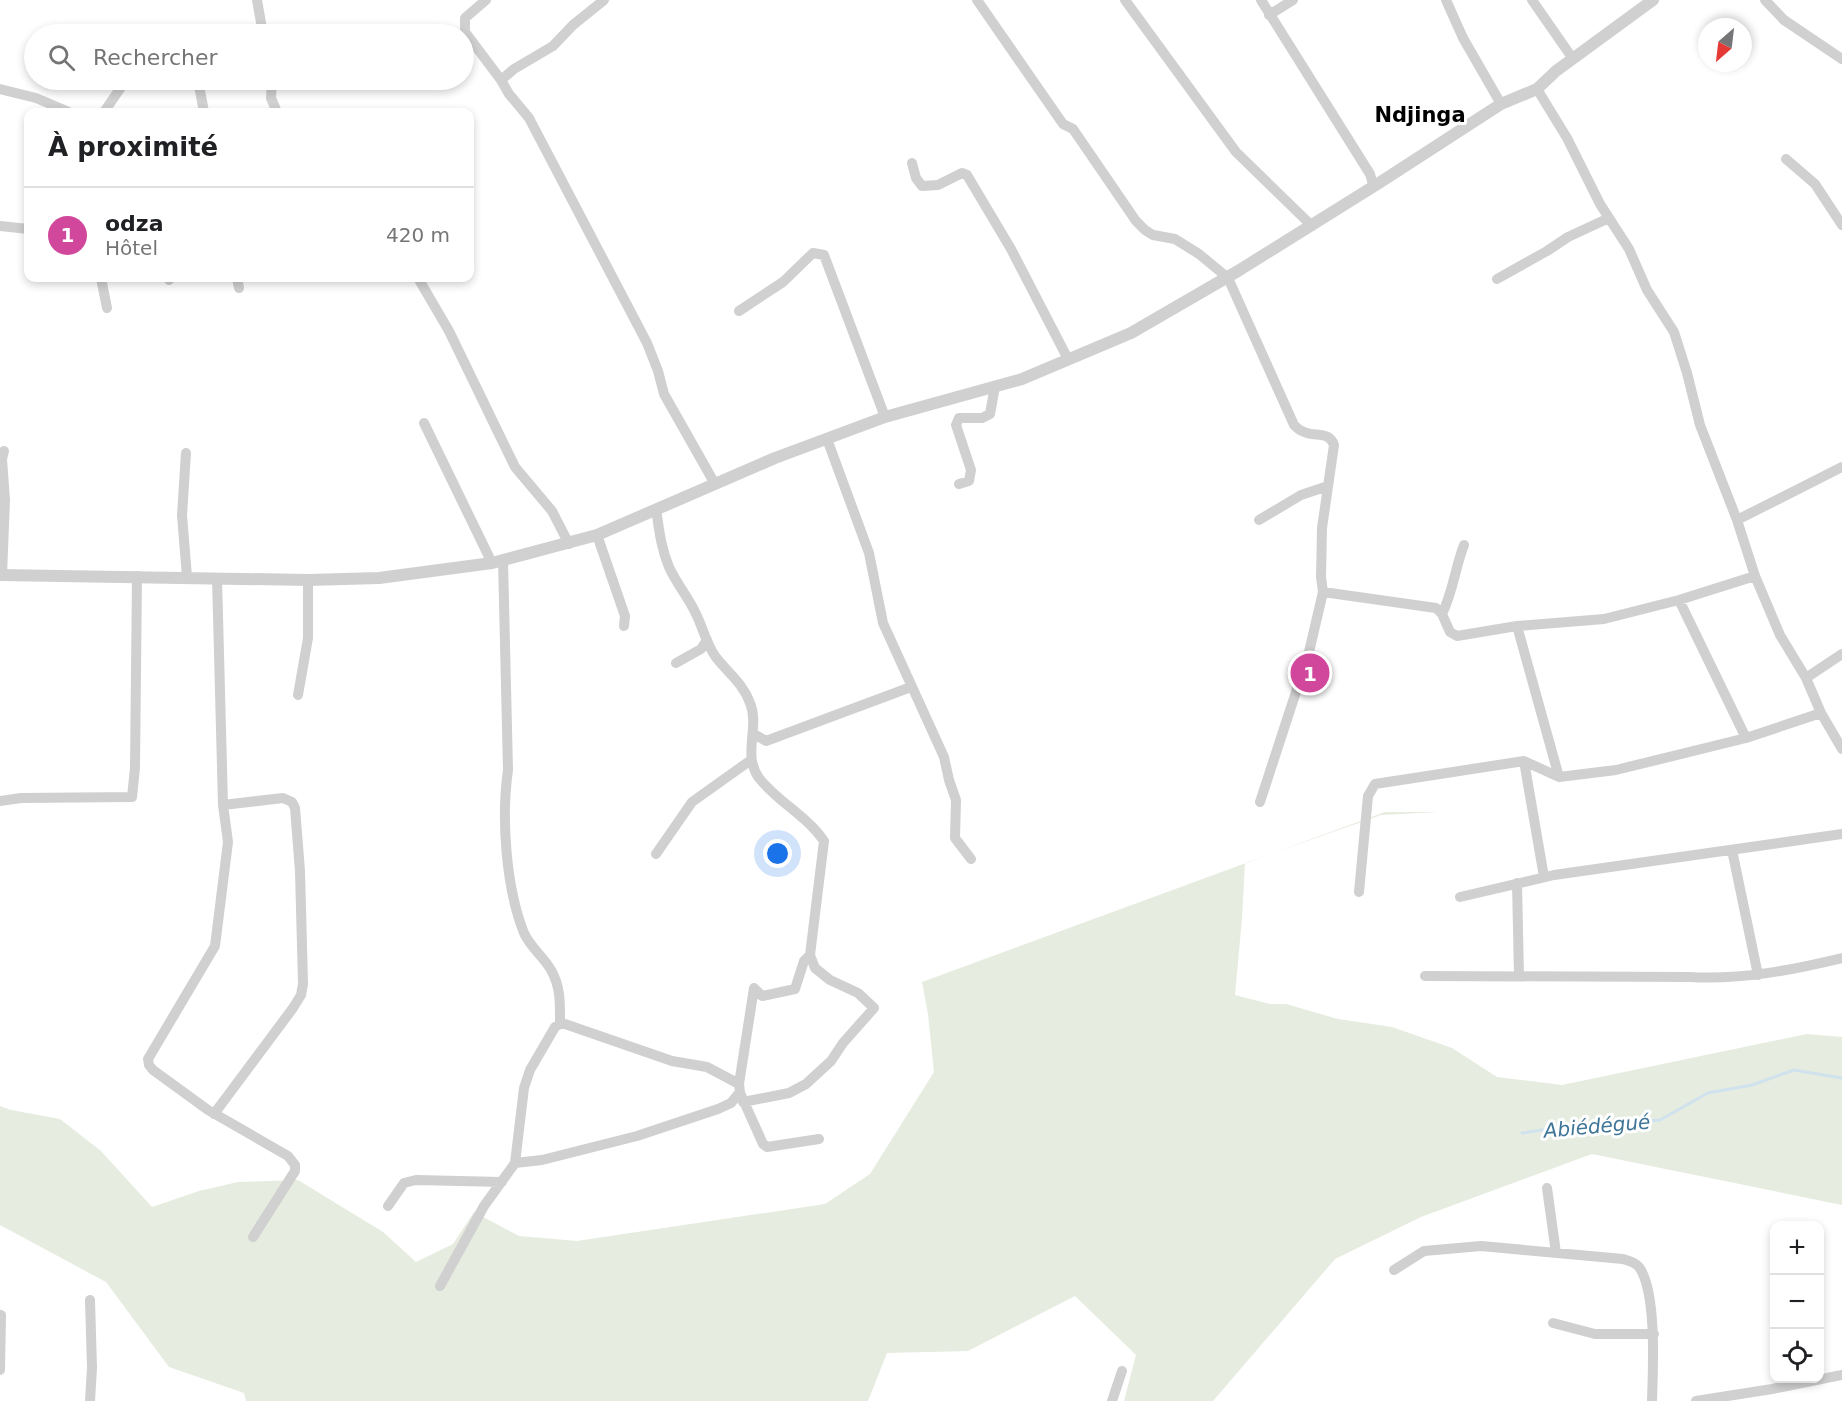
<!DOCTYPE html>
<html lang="fr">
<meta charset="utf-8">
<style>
:root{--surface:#fff;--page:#f6f6f6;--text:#202124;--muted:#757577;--line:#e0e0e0;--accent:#2563eb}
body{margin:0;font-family:"DejaVu Sans",sans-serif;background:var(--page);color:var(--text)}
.controls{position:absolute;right:18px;bottom:18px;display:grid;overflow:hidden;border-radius:12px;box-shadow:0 3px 9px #0003}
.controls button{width:54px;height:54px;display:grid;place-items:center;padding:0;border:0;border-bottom:2px solid var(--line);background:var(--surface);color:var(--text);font:30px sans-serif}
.compass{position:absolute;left:1698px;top:18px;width:54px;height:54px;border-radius:50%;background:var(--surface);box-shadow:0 3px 9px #0003;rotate:208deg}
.you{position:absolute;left:778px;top:854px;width:21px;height:21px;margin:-15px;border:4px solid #fff;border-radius:50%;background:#1a73e8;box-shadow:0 0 0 9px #1a73e833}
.badge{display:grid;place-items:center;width:39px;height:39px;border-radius:50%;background:var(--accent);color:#fff;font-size:20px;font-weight:700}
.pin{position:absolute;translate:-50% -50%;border:3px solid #fff;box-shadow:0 2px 6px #0006}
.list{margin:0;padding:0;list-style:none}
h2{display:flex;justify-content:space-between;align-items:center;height:78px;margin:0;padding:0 24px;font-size:26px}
h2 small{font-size:20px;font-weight:400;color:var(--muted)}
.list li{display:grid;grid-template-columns:39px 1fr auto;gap:18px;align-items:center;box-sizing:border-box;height:96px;padding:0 24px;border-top:2px solid var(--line)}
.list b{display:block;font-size:22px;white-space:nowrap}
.list p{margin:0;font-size:20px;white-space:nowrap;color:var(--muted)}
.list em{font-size:20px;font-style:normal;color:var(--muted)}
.icon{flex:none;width:33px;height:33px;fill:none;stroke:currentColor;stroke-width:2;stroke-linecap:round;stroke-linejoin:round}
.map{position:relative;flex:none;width:1842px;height:1401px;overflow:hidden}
.search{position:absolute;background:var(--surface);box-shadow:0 3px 9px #0003;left:24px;top:24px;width:450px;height:66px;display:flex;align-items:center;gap:15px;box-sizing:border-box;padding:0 21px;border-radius:33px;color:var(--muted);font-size:22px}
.panel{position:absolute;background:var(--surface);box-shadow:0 3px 9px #0003;left:24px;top:108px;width:450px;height:174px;border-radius:12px}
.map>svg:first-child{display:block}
.green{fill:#e6ecdf}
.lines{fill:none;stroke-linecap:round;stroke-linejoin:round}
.stream{stroke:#cfe2ee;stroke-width:3}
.minor{stroke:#d0d0d0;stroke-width:10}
.tertiary{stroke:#d0d0d0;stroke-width:12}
.labels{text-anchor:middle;stroke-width:6;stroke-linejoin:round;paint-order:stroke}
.water-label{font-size:20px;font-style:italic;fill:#3f7597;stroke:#fff}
.quarter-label{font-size:21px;font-weight:bold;fill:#000;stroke:#fff}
</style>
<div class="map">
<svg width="1842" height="1401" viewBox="0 0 1842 1401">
<rect width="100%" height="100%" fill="#fff"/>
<path class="green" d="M1385,812H1439L1381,815L1245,863L1242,918L1235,995L1270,1004H1286L1338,1019L1392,1027L1452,1048L1497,1077L1562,1085L1807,1034L1842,1037V1205L1592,1154L1421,1217L1335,1259L1213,1401H1124L1136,1355L1075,1296L968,1351L887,1353L868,1401H246L244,1393L169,1367L106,1282L0,1225V1106L11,1110L60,1119L101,1151L152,1207L199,1191L238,1182L298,1180L383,1232L416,1262L453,1244L474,1212L519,1236L577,1241L825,1204L870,1174L934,1072L928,1014L922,982Z"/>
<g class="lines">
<path class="stream" d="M1522,1133L1575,1125L1660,1120L1708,1093L1752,1085L1794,1070L1842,1078"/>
<path class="minor" d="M257,0L263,34
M486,0L465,18V32L501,80L509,94L529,118L647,343L658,371L664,394L715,484
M977,0L1063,124L1073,129L1136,221L1145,230L1153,235L1175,239L1199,254L1228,278L1294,425C1296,427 1299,430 1302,431C1314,438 1329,430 1334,445L1322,528L1321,577L1323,592L1309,652L1260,802
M1125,0L1236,152L1312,226
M1261,0L1370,174L1372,181L1378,184
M1446,0L1463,38L1501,104
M1532,0L1573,59
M1765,0L1784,20L1842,59
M1269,15L1293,0
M198,80L204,112
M272,80L271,98L277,112
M501,80L514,69L553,46L573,25L604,0
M0,89L36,98L69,112
M1537,89L1567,138L1600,204L1629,249L1647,290L1674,332L1687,373L1700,425L1737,520L1755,576L1780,635L1806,678L1821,713L1842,749
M104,112L126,80
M1786,159L1815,184L1842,225
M912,163L916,178L922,186L938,185L962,173L967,175L1011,249L1068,359
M0,226L28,229
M101,278L107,308
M168,278L169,280
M237,278L239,288
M418,278L449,331L515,467L552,511L569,544
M1497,279L1547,251L1568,237L1609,218
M739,311L783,282L813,253L824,255L885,417
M424,423L492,563
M827,439L869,553L883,623L944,757L949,780L956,800L955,838L971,859
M186,453L182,515L187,577
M959,484L969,481L971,470L956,425L959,418H982L990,414L995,386
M656,509C659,529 661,548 669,567C676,583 689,598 696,614C703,628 706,643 715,656C727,672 743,683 750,703C760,727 742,755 759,778C778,802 807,816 824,841L810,955L804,961L795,989L762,996L754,988
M1259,520L1301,495L1328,486
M1737,520L1842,467
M597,535L625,616L624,626
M503,560L508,770C501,818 506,888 524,933C530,947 544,957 551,970C561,987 560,1005 560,1024
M2,575L5,500L2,459L4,451
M217,578L223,805L228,842L215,946L148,1059L149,1065L153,1070L208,1110L288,1156L295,1165V1171L253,1237
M1323,592L1436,608L1442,614L1450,632L1457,636L1517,626L1604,619L1679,600L1755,576
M1679,600L1746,738
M1442,614C1453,592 1455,568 1464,545
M1517,626L1559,777
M676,663L701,649L707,640
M1806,678L1842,654
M298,695L308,638V580
M754,734L766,741L911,687
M1524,761L1544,877
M0,801L21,798L132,797L135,768L137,576
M1732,850L1758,975
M656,854L692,802L751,760
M1517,883L1519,976
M1359,892L1368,796L1375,784L1524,761L1559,777L1616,770L1746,738L1821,713
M1460,897L1554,875L1842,834
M1425,976L1690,977C1742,980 1792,970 1842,958
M741,1095L763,1144L767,1147L819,1139
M743,1102L789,1093L806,1084L831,1061L843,1043L874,1008L858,993L830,980L815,968L810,955
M214,1114L293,1008L301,995L303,984L300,871L295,808L292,802L283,798L223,805
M515,1163L542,1160L637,1136L718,1109L731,1103L740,1092L739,1084L754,988
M1547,1188L1556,1253
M388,1206L404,1183L416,1180L502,1182
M1394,1270L1424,1251L1481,1246L1623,1259C1629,1261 1635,1262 1639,1267C1657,1292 1653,1369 1652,1401
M440,1286L484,1206L515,1163L524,1088L530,1070L555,1027L560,1024H565L672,1061L707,1067L739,1084
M1553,1323L1595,1334H1654
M0,1370L1,1315
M90,1401L92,1368L90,1300
M1112,1401L1122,1371
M1696,1401L1772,1389L1842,1375"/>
<path class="tertiary" d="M0,575L308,580L379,578L492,563L597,535L775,458L885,417L1022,379L1131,333L1238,271L1379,183L1501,104L1537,89L1556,71L1653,0"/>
</g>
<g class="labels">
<g class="water-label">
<text transform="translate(1597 1126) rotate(-5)" y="7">Abiédégué</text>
</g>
<g class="quarter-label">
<text x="1420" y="122">Ndjinga</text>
</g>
</g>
</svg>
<div class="controls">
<button>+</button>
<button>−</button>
<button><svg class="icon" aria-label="locate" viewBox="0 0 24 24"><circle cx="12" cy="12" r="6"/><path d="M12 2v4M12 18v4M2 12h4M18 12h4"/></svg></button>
</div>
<svg class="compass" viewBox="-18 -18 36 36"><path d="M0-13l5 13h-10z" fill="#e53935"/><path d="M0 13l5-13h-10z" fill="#757577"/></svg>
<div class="you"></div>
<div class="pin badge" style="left:1310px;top:673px;background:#d1479c">1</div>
<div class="search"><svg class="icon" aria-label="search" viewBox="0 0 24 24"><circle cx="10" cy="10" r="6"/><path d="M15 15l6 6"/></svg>Rechercher</div>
<section class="panel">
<h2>À proximité<small></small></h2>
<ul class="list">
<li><span class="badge" style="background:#d1479c">1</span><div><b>odza</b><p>Hôtel</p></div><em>420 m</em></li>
</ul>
</section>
</div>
